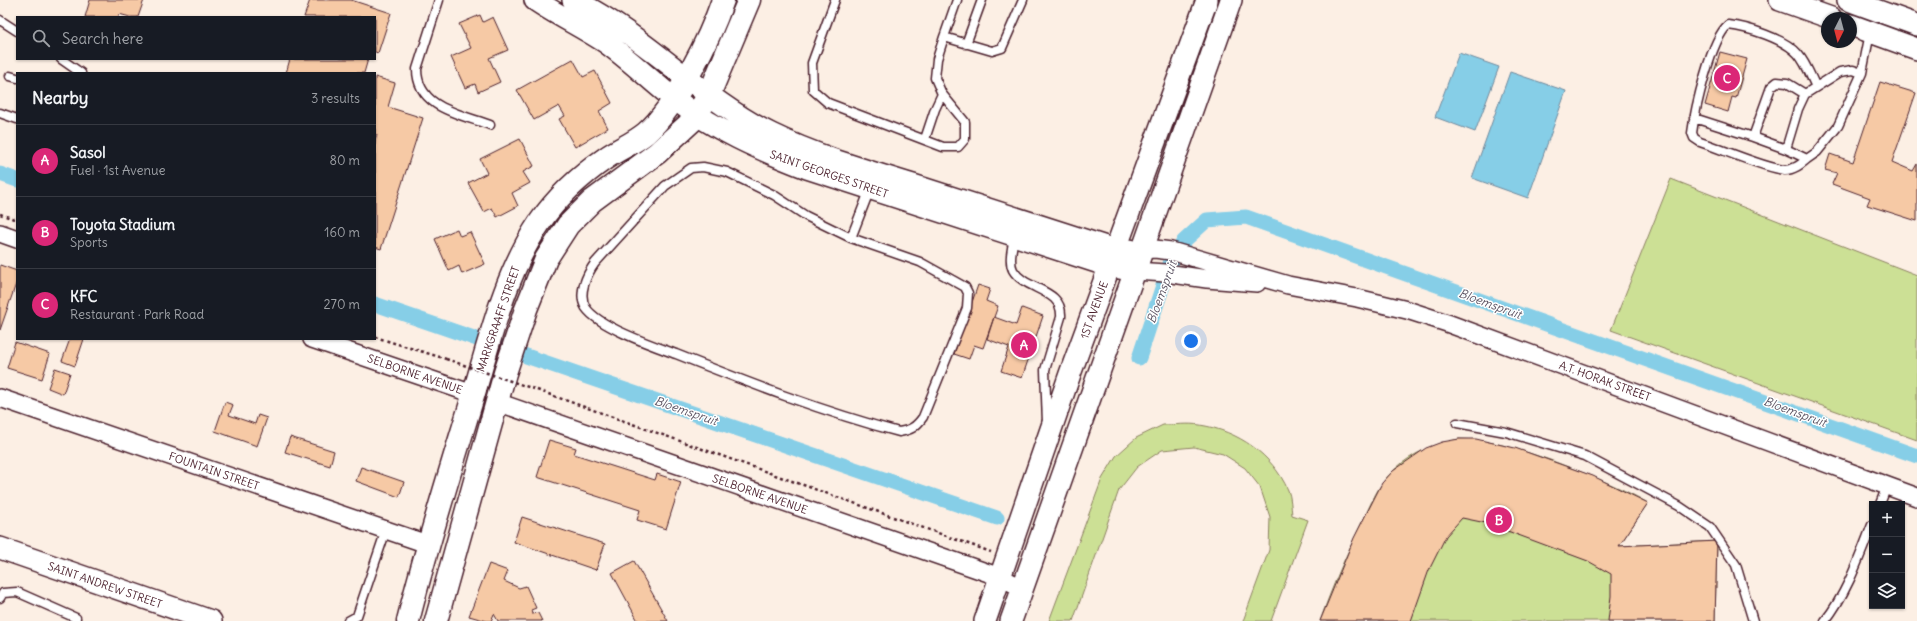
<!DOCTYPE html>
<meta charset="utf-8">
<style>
:root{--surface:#171b24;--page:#20242c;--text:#f1f3f6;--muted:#9ea1a6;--line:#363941;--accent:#db2777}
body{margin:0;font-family:Delius,sans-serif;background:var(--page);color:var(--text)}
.controls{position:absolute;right:12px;bottom:12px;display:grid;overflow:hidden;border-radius:0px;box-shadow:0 1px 3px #0004}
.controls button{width:36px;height:36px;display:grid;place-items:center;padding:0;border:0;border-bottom:1px solid var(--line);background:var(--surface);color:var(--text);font:20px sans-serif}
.compass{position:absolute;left:1821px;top:12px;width:36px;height:36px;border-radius:50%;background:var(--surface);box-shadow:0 1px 3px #0004;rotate:186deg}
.you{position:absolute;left:1191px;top:341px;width:14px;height:14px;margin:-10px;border:3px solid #fff;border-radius:50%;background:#1a73e8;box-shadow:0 0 0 6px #1a73e833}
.badge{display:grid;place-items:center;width:26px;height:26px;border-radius:50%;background:var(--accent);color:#fff;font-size:13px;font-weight:700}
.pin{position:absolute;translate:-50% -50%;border:2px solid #fff;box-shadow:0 1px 4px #0006}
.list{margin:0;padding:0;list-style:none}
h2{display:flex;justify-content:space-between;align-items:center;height:52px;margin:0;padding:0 16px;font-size:17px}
h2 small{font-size:13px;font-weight:400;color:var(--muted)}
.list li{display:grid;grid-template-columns:26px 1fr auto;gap:12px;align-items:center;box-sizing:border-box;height:72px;padding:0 16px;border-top:1px solid var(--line)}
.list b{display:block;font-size:15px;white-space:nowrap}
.list p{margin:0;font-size:13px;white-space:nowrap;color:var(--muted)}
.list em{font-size:13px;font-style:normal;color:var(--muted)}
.icon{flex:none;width:22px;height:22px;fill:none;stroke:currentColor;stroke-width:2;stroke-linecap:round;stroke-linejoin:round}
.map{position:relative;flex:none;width:1917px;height:621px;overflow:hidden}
.search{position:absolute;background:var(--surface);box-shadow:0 1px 3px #0004;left:16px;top:16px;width:360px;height:44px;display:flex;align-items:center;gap:10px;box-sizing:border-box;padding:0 14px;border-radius:0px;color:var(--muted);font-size:15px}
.panel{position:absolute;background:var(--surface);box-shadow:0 1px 3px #0004;left:16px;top:72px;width:360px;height:268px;border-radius:0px}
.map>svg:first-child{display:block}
.green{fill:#cce095;stroke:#8b8060}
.water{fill:#86cee7;stroke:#6e889c}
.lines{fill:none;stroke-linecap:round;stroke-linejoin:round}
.canal{stroke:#86cee7;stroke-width:15}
.building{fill:#f6c9a5;stroke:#4a1f2b}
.service-casing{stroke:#4a1f2b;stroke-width:11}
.minor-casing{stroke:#4a1f2b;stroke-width:20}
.tertiary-casing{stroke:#4a1f2b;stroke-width:24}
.primary-casing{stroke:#4a1f2b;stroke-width:25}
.path{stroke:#4a1f2b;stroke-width:2.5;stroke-dasharray:3 3;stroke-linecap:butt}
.service{stroke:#fff;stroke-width:8}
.minor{stroke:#fff;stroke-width:17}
.tertiary{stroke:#fff;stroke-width:21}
.primary{stroke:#fff;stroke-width:22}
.path-bridge{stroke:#4a1f2b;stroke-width:2.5;stroke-dasharray:3 3;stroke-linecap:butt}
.labels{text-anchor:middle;stroke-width:3;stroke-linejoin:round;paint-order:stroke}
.street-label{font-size:11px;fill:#4a1f2b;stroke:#fff}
.water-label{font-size:12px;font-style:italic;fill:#5c5463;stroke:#fff}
</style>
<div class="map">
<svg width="1917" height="621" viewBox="0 0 1917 621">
<rect width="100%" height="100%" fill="#fcefe4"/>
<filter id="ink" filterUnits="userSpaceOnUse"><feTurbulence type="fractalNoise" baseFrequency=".025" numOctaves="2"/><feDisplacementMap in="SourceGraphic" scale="8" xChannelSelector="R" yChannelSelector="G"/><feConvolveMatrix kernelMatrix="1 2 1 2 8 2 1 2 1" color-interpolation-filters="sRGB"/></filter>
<g filter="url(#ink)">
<path class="green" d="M1671,179L1917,275V440L1611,330Z
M1163,425C1175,425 1188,423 1200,425C1238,431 1272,454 1288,490C1291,497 1291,507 1292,515L1308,520L1271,621H1243L1269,550L1270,517L1260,487L1245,468L1223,454L1194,447L1162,450L1137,467L1119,490L1073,621H1049L1102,479L1116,456L1136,438Z
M1459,439C1491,439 1520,450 1550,460C1584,473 1617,485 1648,503L1619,546L1717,541L1715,621H1320C1332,587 1346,555 1362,522C1371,504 1378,484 1394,470C1412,453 1434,444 1459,439Z"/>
<path class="water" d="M1459,53L1499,67L1475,132L1435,117Z
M1510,72L1566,91L1528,198L1472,178Z"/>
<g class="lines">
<path class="canal" d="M0,174L17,180
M375,304L997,518
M1139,358L1170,264L1184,241L1207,220L1246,217L1917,456"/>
</g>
<path class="building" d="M90,0H144L138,17H130L119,14L118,17H85Z
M310,0H351L391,13L378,53L375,52V17H304Z
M480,15L483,22L493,17L508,50L489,58L500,82L478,92L475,84L465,88L451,57L471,48L459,24Z
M1720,52L1747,59L1736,98L1732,97L1728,112L1705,105Z
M290,59H368L364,73H286Z
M573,59L583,77L595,71L612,103L599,111L608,128L575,147L559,119L565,116L559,106L534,120L517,90Z
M375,77L395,83L388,107L423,118L381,249L375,247V142L377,135L375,134Z
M1880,82L1916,93L1892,162L1913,171L1917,164V221L1867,205L1870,198L1832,184L1837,173L1825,170L1830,154L1853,162Z
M520,139L534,166L523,172L530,183L512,193L518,206L497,217L492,208L484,212L468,183L487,173L480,159Z
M457,229L460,236L470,232L485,264L462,274L459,266L449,271L435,239Z
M0,265L17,271V281L0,330Z
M978,285L990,289L986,301L998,306L983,348L974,345L969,359L954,354Z
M1022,308L1043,316L1022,378L1001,371L1009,347L987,339L994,317L1016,325Z
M70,339H84L75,366L62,361Z
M15,342L50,354L42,379L7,368Z
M55,368L70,373L63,394L48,388Z
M225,402L233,405L229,415L255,424L258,415L267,418L257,446L215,431Z
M290,437L334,451L330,466L285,452Z
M1459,439H1476L1515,448L1593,476L1648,503L1619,546L1717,541L1715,621H1608L1611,596V574L1588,561L1486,523L1462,518L1446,536L1429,570L1411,621H1320L1354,538L1382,483L1393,471L1426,448L1442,442Z
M549,440L576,448L574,454L655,480L657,474L681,482L666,529L637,520L640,510L537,477Z
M361,467L404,482L399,497L356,481Z
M522,517L605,544L596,570L514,542Z
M634,561L668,621H638L612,573Z
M489,564L508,571L504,581L519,588L526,586L536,608L531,610L532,614L538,613L542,621H498L494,614L491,621H487L469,616Z"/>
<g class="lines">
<g class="service-casing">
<path id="service" d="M439,0L417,69C417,108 460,114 490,125
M835,0L812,63L813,90L828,103L943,147H958L965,139V122L942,94L935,78L937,59L944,37L957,0
M0,20L17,31
M944,37L992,51L1002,48L1023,0
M966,44L982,0
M61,59L81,73
M1862,73L1853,70L1840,72L1805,94L1798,109L1786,149L1807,159L1817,152L1838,126L1862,73L1870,33
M10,76L17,78
M0,113L17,119
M1694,118L1753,137
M925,139L935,109L942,94
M1786,149L1753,137L1771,87L1777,82L1787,83L1805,94
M1807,159C1801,164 1794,170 1785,170C1764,168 1722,149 1700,142L1694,138L1692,133C1695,109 1711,39 1728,25C1748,27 1785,39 1798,54C1806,63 1811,77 1816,87
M703,167L727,172L774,195L806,216L851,238L920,262L965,287L968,293L967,308L923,417C916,427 911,430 899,432C823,412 749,383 676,354C654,346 599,327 586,308C577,294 587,274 595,263L665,186L691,168Z
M1014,236C1013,246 1008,260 1013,270C1025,291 1063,288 1061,317L1045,370L1047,423
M851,238L870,189
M1457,423L1506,432L1585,456L1679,506L1710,527L1736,565L1753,621
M1880,504L1887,486
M0,598L3,593L17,592L76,618L75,621
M348,621L357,616L386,530
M1825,621C1847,593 1859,558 1872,525"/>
</g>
<g class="minor-casing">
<path id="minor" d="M0,233L17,239
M1142,250L1155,249L1171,251L1288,285L1357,298L1407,310L1447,323L1917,497
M1135,271L1166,273L1207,279L1257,283
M312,339L473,394
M0,398L427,544
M497,402L1000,577L1022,588"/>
</g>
<g class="tertiary-casing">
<path id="tertiary" d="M535,0C557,15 582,27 605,42C629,59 650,80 673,98C713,129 760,150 807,168L1109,266L1135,271
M573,0C646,35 699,98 771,134C816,156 865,170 913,185C981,207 1048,228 1115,250H1130
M1780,0L1831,18
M1848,0L1917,25
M1851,25L1917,49
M0,548L211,621
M985,621L1070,374L1207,0
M1011,621L1231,0"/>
</g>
<g class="primary-casing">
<path id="primary" d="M408,621C427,544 451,469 474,393C491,335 506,272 540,222C558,196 580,176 606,158C619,149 634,143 646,133C676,107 710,38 723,0
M436,621L505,373L526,309L546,259L568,225L592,201L657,153L692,121L709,95L749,0"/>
</g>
<path class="path" d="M0,214L17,220
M375,337L446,359
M537,390L991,552"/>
<use href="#service" class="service"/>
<use href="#minor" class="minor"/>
<use href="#tertiary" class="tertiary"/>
<use href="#primary" class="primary"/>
<path class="path-bridge" d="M446,359L537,390"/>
</g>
</g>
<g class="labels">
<g class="street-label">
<text transform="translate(829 174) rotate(19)" y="4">SAINT GEORGES STREET</text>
<text transform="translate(1094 310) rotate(-70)" y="4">1ST AVENUE</text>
<text transform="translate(498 319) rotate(-71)" y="4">MARKGRAAFF STREET</text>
<text transform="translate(415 374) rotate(19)" y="4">SELBORNE AVENUE</text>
<text transform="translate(1605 381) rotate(20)" y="4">A.T. HORAK STREET</text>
<text transform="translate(214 471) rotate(19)" y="4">FOUNTAIN STREET</text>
<text transform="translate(760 494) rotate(19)" y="4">SELBORNE AVENUE</text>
<text transform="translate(105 585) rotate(19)" y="4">SAINT ANDREW STREET</text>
</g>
<g class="water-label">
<text transform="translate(1162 292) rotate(-70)" y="4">Bloemspruit</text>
<text transform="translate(1490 304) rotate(20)" y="4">Bloemspruit</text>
<text transform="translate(686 411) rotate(19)" y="4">Bloemspruit</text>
<text transform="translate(1795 412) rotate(20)" y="4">Bloemspruit</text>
</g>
</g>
</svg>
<div class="controls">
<button>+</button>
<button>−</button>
<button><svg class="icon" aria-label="layers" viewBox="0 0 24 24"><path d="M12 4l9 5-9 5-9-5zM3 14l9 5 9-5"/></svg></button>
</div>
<svg class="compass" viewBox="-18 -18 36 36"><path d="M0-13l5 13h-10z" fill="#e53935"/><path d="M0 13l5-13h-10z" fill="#9ea1a6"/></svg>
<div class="you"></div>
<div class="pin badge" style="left:1024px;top:345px">A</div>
<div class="pin badge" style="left:1499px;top:520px">B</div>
<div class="pin badge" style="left:1727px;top:78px">C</div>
<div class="search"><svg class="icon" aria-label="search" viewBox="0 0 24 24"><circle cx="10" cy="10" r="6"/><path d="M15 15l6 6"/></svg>Search here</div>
<section class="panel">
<h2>Nearby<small>3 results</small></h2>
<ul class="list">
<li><span class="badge">A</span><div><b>Sasol</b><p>Fuel · 1st Avenue</p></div><em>80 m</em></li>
<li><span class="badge">B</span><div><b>Toyota Stadium</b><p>Sports</p></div><em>160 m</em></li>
<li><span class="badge">C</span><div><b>KFC</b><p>Restaurant · Park Road</p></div><em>270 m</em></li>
</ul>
</section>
</div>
